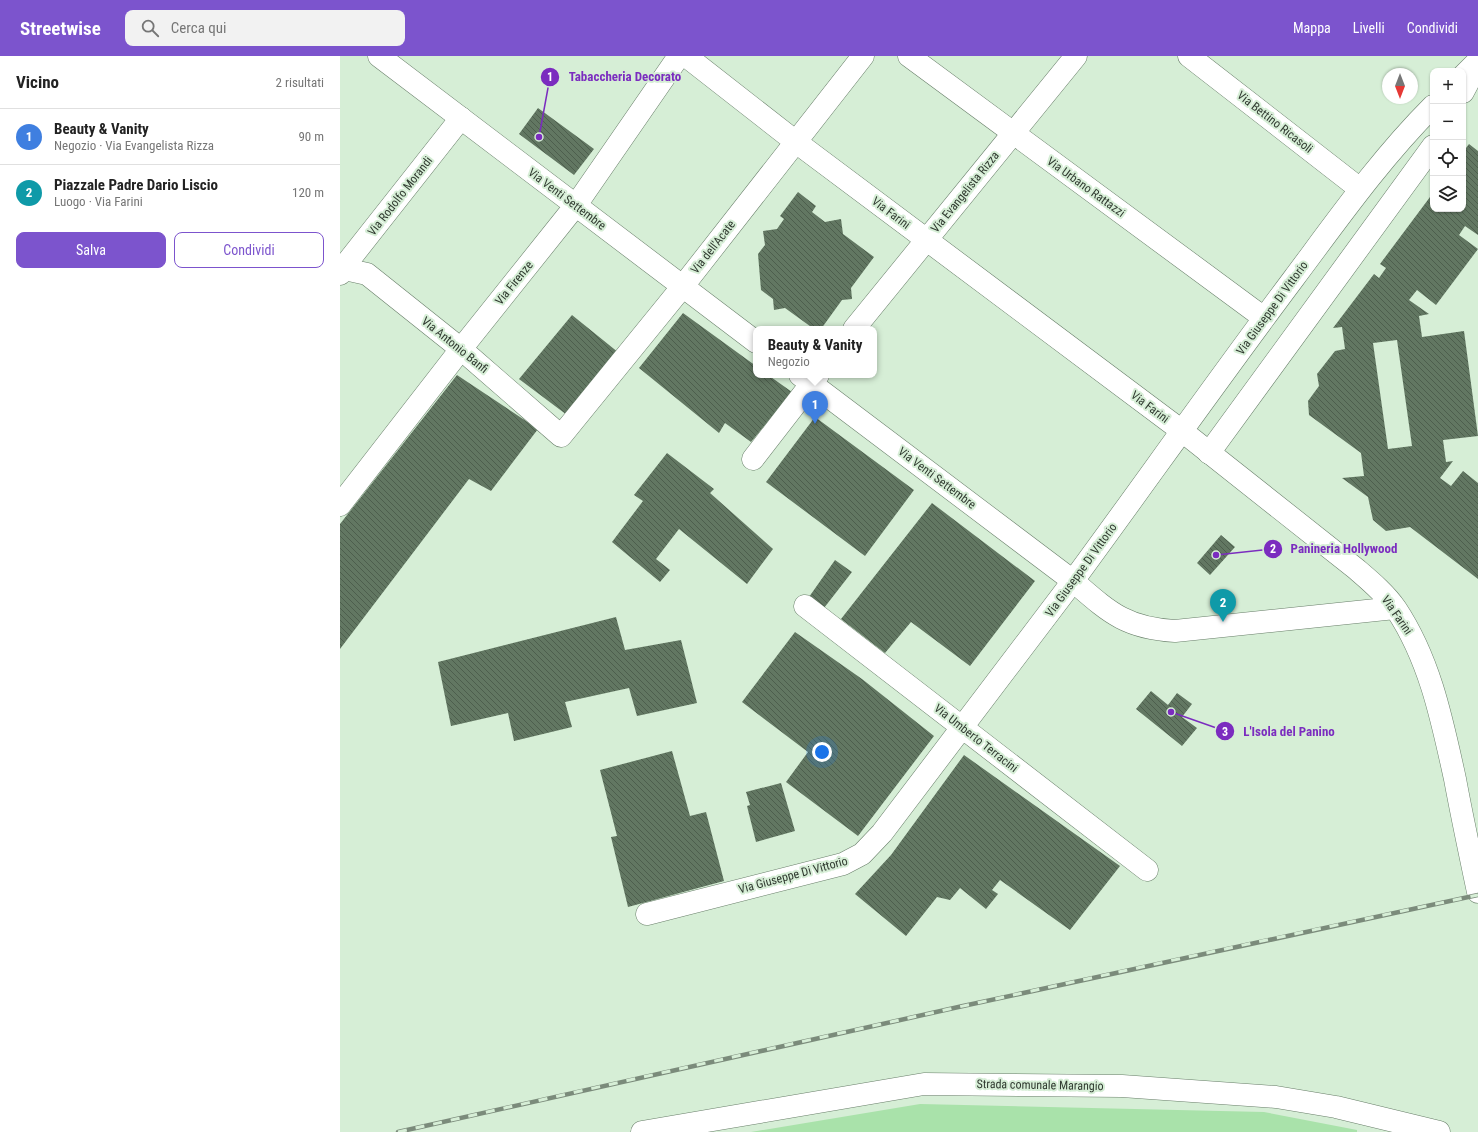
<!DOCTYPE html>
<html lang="it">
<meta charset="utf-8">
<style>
:root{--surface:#fff;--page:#f2f2f2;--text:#222;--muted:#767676;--line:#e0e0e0;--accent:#7c54cd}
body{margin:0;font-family:"Roboto Condensed",sans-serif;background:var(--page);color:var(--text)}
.controls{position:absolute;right:12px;top:12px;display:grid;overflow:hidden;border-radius:8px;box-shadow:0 1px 3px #0004}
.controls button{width:36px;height:36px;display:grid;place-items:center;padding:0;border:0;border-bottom:1px solid var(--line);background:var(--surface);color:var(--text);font:20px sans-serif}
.compass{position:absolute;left:1042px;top:12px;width:36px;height:36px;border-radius:50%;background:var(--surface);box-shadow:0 1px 3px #0004;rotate:180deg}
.you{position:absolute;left:482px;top:696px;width:14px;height:14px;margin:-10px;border:3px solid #fff;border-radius:50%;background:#1a73e8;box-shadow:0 0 0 6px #1a73e833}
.badge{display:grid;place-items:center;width:26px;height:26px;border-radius:50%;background:var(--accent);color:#fff;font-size:13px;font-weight:700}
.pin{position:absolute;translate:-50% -33px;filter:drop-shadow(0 1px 2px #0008)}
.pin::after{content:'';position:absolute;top:21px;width:14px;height:12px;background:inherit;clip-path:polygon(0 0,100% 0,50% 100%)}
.popup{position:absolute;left:413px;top:270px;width:124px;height:52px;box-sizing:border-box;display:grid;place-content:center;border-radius:8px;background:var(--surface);filter:drop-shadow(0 1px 3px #0005);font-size:13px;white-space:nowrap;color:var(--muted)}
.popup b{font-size:15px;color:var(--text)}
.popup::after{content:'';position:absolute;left:50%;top:100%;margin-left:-8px;border:8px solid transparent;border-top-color:var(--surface)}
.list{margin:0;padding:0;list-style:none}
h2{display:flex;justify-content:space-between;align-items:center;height:52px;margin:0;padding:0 16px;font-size:17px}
h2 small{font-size:13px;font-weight:400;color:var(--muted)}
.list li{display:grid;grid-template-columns:26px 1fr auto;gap:12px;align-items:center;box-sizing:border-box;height:56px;padding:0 16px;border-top:1px solid var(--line)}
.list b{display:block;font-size:15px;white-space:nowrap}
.list p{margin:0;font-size:13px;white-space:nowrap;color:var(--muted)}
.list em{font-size:13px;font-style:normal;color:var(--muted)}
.actions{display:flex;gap:8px;padding:12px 16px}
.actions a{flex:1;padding:9px 0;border:1px solid var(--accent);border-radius:8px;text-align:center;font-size:14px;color:var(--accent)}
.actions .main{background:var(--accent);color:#fff}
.icon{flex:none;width:22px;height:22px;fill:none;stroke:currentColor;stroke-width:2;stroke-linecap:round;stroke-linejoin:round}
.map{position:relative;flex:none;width:1138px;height:1076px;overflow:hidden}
header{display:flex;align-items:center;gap:24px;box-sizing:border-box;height:56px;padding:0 20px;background:var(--accent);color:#fff}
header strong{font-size:19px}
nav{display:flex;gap:22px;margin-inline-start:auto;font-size:14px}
.search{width:280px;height:36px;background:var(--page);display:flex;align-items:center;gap:10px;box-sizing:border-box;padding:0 14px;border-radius:8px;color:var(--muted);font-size:15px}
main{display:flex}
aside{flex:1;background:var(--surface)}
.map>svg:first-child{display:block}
.grass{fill:#a9e2aa}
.building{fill:url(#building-back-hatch);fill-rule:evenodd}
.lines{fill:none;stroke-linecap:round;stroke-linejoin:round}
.minor-casing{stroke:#687e69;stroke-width:23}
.tertiary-casing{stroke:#687e69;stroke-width:23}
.minor{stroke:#fff;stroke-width:22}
.tertiary{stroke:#fff;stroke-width:22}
.rail-casing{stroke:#7b8b7b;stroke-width:4.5}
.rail{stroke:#d6eed6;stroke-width:3;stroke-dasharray:9;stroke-linecap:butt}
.labels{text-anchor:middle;stroke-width:4;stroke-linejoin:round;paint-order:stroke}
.street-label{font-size:12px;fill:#303a30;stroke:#d6eed6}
.leader{fill:none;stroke:#7b2cbf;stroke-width:1.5}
.callout-dot{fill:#7b2cbf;stroke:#d6eed6;stroke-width:1.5}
.mark-label{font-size:12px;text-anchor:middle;font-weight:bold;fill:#fff}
.callout-label{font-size:13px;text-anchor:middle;font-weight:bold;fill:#7b2cbf;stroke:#d6eed6;stroke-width:4;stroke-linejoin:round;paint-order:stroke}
</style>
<header>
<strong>Streetwise</strong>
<div class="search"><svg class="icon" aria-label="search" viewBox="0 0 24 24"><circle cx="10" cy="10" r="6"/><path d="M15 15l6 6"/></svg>Cerca qui</div>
<nav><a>Mappa</a><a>Livelli</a><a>Condividi</a></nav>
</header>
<main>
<aside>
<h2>Vicino<small>2 risultati</small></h2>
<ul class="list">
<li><span class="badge" style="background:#3f7fe0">1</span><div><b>Beauty &amp; Vanity</b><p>Negozio · Via Evangelista Rizza</p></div><em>90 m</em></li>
<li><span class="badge" style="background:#0f9aa8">2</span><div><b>Piazzale Padre Dario Liscio</b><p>Luogo · Via Farini</p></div><em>120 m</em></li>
</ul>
<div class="actions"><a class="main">Salva</a><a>Condividi</a></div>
</aside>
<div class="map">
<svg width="1138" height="1076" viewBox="0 0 1138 1076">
<defs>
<pattern id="building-back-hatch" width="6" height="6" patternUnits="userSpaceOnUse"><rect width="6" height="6" fill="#627762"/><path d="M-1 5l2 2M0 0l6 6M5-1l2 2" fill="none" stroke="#4d5e4d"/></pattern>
</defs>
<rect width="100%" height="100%" fill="#d6eed6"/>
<path class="grass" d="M580,1048L924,1056L1017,1074V1076H411Z"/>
<path class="building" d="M198,52L254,93L234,119L179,78Z
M1129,88L1138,95V179L1125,170L1119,179L1138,193L1096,249L1077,234L1069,244L1089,258L1079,260L1082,281L1124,275L1138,380L1103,384L1106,406L1113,405L1100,422L1111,430L1123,415L1138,427V523L1070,471L1046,475L1033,464L1028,441L1002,422L1024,420L1021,397L969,359L968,345L979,330L977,318L995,295L1005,293L1002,271L993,272L1034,218L1039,222L1046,212L1040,208L1093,137V153H1123V96ZM1057,284L1072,390L1048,393L1033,287Z
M458,136L476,150L472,156L485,166L501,163L503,178L534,201L511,232L512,243L502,244L481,273H474L445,252L434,254L433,243L421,234L418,198L425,189L423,175L437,173L444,163L440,160Z
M343,257L416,310V319H428L452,336L411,386L385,367L379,377L299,312Z
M232,259L279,297L231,362L179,323Z
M117,319L198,373L151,435L129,423L0,593V468Z
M475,361L574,434L525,500L426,426Z
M327,397L374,433L370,437L433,493L407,528L339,473L316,503L330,514L320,526L272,486L303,445L294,439Z
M592,447L695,525L630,610L571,566L545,597L501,563Z
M881,479L895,491L870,519L857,507Z
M495,504L512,516L484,552L469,541Z
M276,561L285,594L341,584L357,647L297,660L289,632L225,646L232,671L174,685L168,657L111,670L98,606Z
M455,576L522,623L594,680L518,780L446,726L468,696L402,646Z
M811,635L828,649L837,637L852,648L842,661L857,672L842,690L796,653Z
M332,695L350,760L366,756L384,825L288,851L271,781L277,780L260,714Z
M624,699L780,810L730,874L660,824L652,834L658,838L646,853L620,832L610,844L597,841L566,880L515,838L551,799Z
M441,727L455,775L416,786L407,750L410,749L406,736Z"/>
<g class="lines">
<g class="minor-casing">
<path id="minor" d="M346,0L456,86L842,375
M849,0L1020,133
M1123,36L1138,8
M0,212L27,218L121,293L221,380L343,230L523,0
M0,218L2,213L121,62
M514,273L736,0
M869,397L1093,90
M413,403L478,319
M465,550L807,814
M307,858L503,808L522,798L542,777L733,525
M302,1076L584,1028L782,1030L936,1041L996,1051L1099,1076"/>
</g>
<g class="tertiary-casing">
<path id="tertiary" d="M39,0L416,286
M569,0L924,262
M1123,20L1138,5
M460,319L733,525C769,556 785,572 835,575L1055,552
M842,375L1015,512C1029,524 1045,537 1056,553C1090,604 1102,664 1115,723C1122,761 1130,798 1138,836
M0,449L121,293L236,149L339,0
M733,525C807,424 879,322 954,222C998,163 1041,102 1093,50"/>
</g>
<use href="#minor" class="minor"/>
<use href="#tertiary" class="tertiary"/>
<g class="rail-casing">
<path id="rail" d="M58,1076C418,995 777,915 1138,839"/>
</g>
<use href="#rail" class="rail"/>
</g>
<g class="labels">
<g class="street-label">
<text transform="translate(935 66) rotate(38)" y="4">Via Bettino Ricasoli</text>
<text transform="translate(746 131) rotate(36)" y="4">Via Urbano Rattazzi</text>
<text transform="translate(625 136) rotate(-51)" y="4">Via Evangelista Rizza</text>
<text transform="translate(60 140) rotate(-52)" y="4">Via Rodolfo Morandi</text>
<text transform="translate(227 143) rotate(37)" y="4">Via Venti Settembre</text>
<text transform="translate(551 157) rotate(37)" y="4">Via Farini</text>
<text transform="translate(373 191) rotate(-52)" y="4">Via dell'Acate</text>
<text transform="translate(174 227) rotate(-51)" y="4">Via Firenze</text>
<text transform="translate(932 252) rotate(-54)" y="4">Via Giuseppe Di Vittorio</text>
<text transform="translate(115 289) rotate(39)" y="4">Via Antonio Banfi</text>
<text transform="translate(810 351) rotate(37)" y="4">Via Farini</text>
<text transform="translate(597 422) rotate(37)" y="4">Via Venti Settembre</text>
<text transform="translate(741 514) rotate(-54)" y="4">Via Giuseppe Di Vittorio</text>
<text transform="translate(1057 559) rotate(55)" y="4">Via Farini</text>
<text transform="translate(636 682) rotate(38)" y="4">Via Umberto Terracini</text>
<text transform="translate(453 819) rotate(-15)" y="4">Via Giuseppe Di Vittorio</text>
<text transform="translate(700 1029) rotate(1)" y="4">Strada comunale Marangio</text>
</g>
</g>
<path class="leader" d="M199 81L210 21M876 499L933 493M831 656L885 675"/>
<g class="callout-dot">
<circle cx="199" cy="81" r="4"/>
<circle cx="876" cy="499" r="4"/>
<circle cx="831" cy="656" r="4"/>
<circle cx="210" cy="21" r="10"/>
<circle cx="933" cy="493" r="10"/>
<circle cx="885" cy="675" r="10"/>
</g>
<g class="mark-label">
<text x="210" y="25">1</text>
<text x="933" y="497">2</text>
<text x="885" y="680">3</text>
</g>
<g class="callout-label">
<text x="285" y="25">Tabaccheria Decorato</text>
<text x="1004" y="497">Panineria Hollywood</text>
<text x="949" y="680">L'Isola del Panino</text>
</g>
</svg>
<div class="controls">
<button>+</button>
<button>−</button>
<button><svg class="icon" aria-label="locate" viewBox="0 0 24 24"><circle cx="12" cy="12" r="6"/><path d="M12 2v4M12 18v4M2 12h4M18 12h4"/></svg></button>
<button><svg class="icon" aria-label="layers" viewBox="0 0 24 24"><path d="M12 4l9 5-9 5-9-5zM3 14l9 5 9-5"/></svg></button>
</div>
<svg class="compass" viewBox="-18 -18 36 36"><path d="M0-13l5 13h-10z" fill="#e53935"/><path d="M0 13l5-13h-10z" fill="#767676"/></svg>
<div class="you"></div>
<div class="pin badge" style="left:475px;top:368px;background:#3f7fe0">1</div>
<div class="popup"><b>Beauty &amp; Vanity</b>Negozio</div>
<div class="pin badge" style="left:883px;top:566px;background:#0f9aa8">2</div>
</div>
</main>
